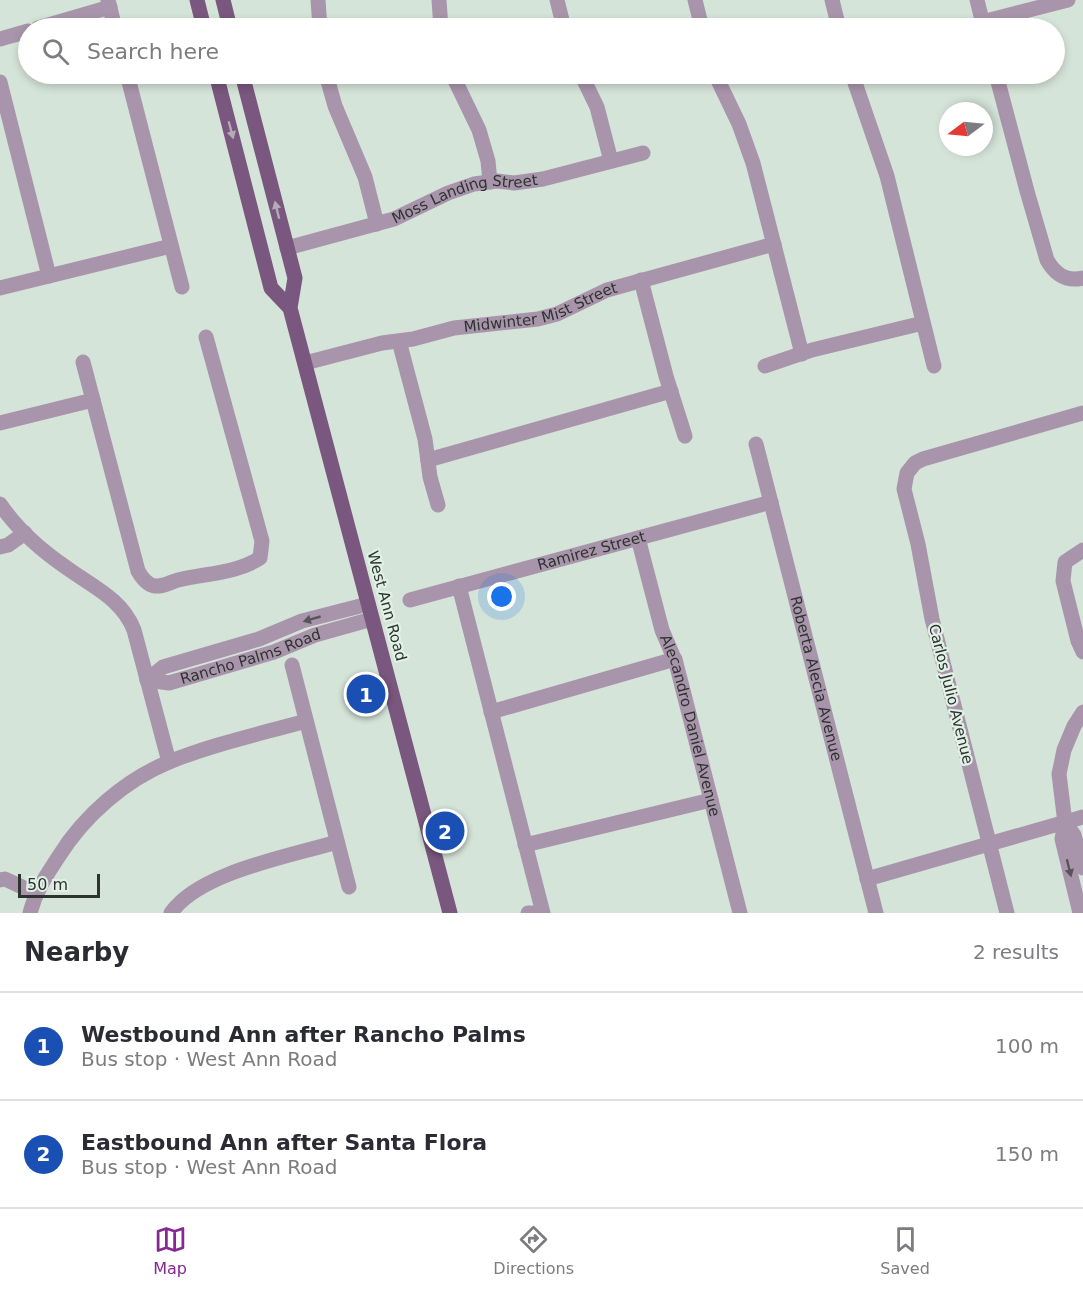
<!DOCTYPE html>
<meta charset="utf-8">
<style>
:root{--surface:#fff;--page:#f7f7f7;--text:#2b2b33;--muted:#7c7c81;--line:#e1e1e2;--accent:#862892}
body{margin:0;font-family:"DejaVu Sans",sans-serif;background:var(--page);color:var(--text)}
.compass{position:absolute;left:939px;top:102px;width:54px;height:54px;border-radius:50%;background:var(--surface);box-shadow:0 3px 9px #0003;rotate:254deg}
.scale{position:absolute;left:18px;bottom:15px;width:82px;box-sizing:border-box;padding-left:6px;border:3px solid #2d332f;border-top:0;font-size:16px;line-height:21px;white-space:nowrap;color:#2d332f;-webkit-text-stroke:4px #e2f1e6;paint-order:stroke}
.you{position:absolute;left:502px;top:597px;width:21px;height:21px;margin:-15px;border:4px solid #fff;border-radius:50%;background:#1a73e8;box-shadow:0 0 0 9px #1a73e833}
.badge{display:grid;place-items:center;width:39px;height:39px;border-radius:50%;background:var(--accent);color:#fff;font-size:20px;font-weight:700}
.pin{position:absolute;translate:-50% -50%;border:3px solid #fff;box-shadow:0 2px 6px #0006}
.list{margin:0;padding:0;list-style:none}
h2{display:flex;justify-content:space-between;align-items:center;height:78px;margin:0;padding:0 24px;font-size:26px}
h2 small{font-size:20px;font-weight:400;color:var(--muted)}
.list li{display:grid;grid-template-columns:39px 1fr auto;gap:18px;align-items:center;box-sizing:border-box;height:108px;padding:0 24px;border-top:2px solid var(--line)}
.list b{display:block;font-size:22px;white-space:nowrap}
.list p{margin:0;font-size:20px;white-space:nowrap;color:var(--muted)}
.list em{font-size:20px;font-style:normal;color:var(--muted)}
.icon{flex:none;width:33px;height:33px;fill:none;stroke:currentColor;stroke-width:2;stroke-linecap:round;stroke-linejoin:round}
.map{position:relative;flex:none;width:1083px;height:913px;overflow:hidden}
.search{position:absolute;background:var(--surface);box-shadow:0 3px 9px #0003;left:18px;right:18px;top:18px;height:66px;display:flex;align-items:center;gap:15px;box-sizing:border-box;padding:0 21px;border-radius:33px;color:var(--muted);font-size:22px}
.sheet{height:294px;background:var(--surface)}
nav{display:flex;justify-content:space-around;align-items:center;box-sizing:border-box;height:84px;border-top:2px solid var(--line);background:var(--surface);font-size:16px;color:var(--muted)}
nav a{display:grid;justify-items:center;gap:3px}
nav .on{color:var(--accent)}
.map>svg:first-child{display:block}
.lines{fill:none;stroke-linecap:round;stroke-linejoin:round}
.minor{stroke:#a995ab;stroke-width:15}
.major{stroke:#7a577e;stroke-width:15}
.oneway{fill:#b3acb7}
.oneway2{fill:#58555a}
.labels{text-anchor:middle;stroke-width:4.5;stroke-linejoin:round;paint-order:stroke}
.street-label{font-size:15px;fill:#2d332f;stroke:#e2f1e6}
</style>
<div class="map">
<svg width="1083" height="913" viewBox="0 0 1083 913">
<rect width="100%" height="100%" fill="#d5e4d9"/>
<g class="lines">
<g class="minor">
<path d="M108,0L115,28"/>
<path d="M318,0L320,28"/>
<path d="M439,0L441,28"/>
<path d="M557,0L564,28"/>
<path d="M695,0L702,28"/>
<path d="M832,0L839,28"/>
<path d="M977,0L984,28"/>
<path d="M982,22L1068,0"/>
<path d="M38,28L110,7"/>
<path d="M0,39L28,31"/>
<path d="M127,74L182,287"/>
<path d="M326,74L335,106L365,177L377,224"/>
<path d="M452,74L479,130L488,161L490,182"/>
<path d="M581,74L597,107L611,161"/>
<path d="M715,74L739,124L753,163L802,354"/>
<path d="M852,74L887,176L934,366"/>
<path d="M996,74L1027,191L1047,260C1055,274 1066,282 1083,278"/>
<path d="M0,82L49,276"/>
<path id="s1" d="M287,248L394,219L448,193L474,184L497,181L514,183L543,179L643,153"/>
<path d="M641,280L666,376L685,436"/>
<path d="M0,288L171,246"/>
<path d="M399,341L425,439L430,477L438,505"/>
<path d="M83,362L138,571C142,578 147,585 155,586C164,587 170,582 178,580C206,573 235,574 260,558L262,541L206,337"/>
<path id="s2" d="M305,363L382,343L413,339L454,328L538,319L557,314L607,290L774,244"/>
<path d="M765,366L812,350L923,323"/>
<path d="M0,423L93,400"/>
<path id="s3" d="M756,444L876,913"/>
<path d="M428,460L671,391"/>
<path d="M0,504C17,529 42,551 67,568C93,587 122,599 134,630L169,762"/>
<path id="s4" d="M638,538L662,630L676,663L740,913"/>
<path d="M0,547L8,545L25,533"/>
<path d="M1083,550L1065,562L1063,581L1078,641L1083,652"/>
<path d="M459,586L543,913"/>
<path id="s5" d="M410,600L771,502"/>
<path d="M292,665L349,887"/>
<path d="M147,680L163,667L259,639L302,621L368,604"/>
<path id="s6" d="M147,680L169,683L274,652L315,635L372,619"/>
<path d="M491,712L675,659"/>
<path d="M1065,823L1074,835L1083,868"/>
<path d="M525,845L711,800"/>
<path d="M867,879L1083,817"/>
<path d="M0,880L5,879L35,893"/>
<path d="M30,913C36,890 46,876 59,856C84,816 125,780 169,762C213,744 260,734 306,721"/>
<path d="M171,913C199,872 291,856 337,842"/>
<path d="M528,913H535"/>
<path d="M1007,913L932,619L918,544L904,489L907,473L915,463L923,459L1083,413"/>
<path d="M1080,913L1062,839L1065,823L1059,774L1064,750L1074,726L1083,712"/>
</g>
<path class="major" d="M197,0L204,28
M223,0L230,28
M216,74L271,288L290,308
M242,74L295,278L290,308L450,913"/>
</g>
<defs><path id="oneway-solid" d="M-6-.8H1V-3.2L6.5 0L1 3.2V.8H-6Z" transform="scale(1.5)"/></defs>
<g class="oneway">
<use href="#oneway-solid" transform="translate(231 130) rotate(75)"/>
<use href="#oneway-solid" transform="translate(277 210) rotate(-104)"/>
</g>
<g class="oneway2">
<use href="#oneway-solid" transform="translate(312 619) rotate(164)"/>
<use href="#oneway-solid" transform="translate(1069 868) rotate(76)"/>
</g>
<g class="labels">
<g class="street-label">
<text dy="5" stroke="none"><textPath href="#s1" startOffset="186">Moss Landing Street</textPath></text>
<text dy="5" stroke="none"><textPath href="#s2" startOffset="243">Midwinter Mist Street</textPath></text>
<text dy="5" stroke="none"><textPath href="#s5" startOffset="188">Ramirez Street</textPath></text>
<text transform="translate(387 606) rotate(75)" y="5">West Ann Road</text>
<text dy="5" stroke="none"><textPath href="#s6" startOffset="108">Rancho Palms Road</textPath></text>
<text dy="5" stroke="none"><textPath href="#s3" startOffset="242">Roberta Alecia Avenue</textPath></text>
<text transform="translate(951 694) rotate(76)" y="5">Carlos Julio Avenue</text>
<text dy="5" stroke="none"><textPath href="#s4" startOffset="195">Alecandro Daniel Avenue</textPath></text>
</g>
</g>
</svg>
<svg class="compass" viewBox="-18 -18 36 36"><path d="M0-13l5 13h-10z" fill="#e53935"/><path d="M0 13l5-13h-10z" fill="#7c7c81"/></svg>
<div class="scale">50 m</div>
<div class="you"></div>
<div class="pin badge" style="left:366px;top:694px;background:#1a4fb4">1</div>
<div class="pin badge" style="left:445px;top:831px;background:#1a4fb4">2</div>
<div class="search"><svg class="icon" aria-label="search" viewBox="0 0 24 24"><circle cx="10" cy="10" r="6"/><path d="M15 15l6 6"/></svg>Search here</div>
</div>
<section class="sheet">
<h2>Nearby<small>2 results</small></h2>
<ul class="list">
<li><span class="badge" style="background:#1a4fb4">1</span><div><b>Westbound Ann after Rancho Palms</b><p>Bus stop · West Ann Road</p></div><em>100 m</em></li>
<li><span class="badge" style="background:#1a4fb4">2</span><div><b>Eastbound Ann after Santa Flora</b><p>Bus stop · West Ann Road</p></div><em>150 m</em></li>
</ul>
</section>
<nav>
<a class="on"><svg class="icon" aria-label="map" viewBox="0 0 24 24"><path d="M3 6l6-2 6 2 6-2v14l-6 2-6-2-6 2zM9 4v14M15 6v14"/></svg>Map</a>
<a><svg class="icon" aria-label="directions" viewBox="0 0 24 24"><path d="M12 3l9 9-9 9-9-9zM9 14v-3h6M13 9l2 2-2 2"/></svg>Directions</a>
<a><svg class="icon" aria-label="saved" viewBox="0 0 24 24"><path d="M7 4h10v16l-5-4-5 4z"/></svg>Saved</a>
</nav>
